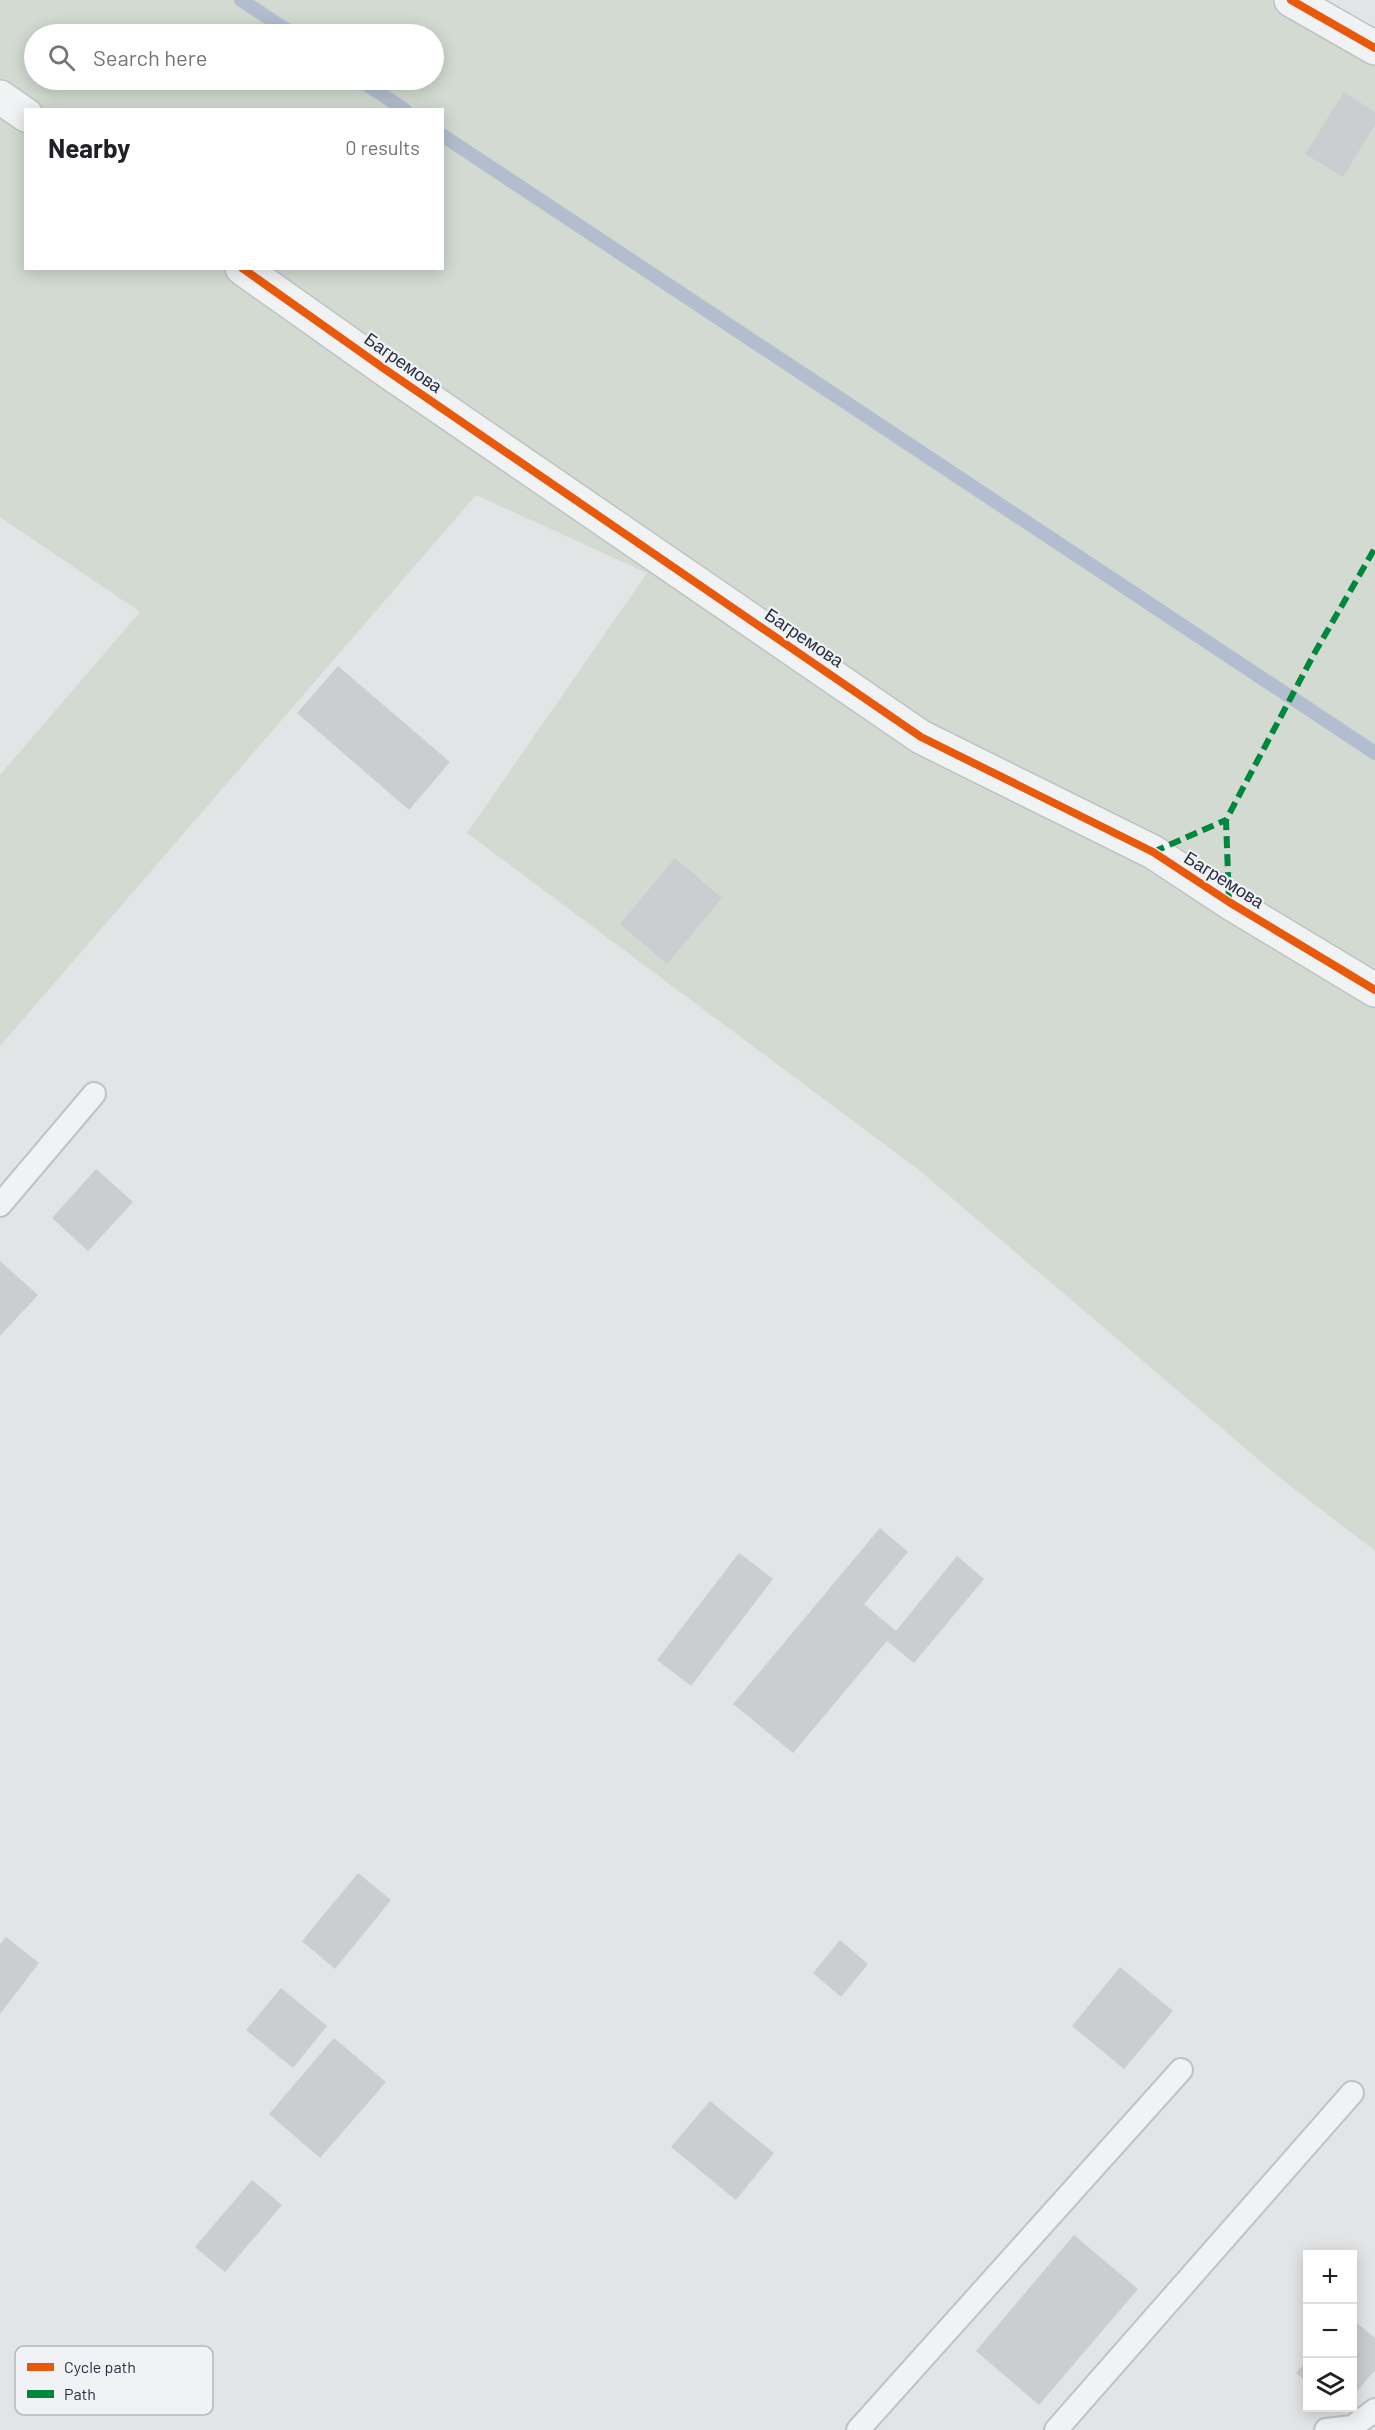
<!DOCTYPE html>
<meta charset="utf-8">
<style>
:root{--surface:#fff;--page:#f2f2f2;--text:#202124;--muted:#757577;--line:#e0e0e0}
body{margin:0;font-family:Barlow,sans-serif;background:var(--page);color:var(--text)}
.controls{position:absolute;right:18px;bottom:18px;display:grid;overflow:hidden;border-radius:0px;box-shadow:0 3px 15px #0003}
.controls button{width:54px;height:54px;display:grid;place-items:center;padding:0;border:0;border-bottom:2px solid var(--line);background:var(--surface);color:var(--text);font:30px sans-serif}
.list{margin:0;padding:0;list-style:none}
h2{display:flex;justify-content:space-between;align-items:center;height:78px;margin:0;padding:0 24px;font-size:26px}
h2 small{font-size:20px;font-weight:400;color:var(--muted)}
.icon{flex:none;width:33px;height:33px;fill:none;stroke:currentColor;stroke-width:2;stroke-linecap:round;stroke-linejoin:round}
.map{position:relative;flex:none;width:1375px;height:2430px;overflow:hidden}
.search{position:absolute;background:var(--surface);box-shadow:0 3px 15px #0003;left:24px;top:24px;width:420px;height:66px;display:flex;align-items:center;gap:15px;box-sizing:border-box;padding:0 21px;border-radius:33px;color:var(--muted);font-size:22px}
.panel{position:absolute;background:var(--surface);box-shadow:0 3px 15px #0003;left:24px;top:108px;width:420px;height:162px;border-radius:0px}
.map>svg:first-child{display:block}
.green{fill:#d2dad2;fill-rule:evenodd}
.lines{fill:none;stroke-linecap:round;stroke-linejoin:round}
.stream{stroke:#b2bed0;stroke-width:14}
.building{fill:#cccdd0}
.lane-casing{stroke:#c0c2c4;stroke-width:26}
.street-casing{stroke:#c0c2c4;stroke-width:36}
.lane{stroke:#f1f2f4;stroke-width:22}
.street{stroke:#f1f2f4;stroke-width:33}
.quiet{stroke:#00873e;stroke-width:6;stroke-dasharray:12 6;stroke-linecap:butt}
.cycleway-casing{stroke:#f0f2f6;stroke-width:11}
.cycleway{stroke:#e8590c;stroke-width:8}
.labels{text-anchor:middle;stroke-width:4.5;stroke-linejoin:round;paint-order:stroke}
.street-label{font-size:18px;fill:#2a2f3f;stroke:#f0f2f6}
.key{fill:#f0f2f6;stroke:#b5b8bf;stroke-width:1.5}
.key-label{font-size:16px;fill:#2a2f3f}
</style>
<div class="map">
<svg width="1375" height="2430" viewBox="0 0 1375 2430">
<rect width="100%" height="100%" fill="#e2e4e6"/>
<path class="green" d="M0,0H1299L1375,48V1551L1279,1477L919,1170L467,833L647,573L476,495L0,1046V775L140,612L0,517ZM34,34H434V80H34ZM26,110H442V268H26Z"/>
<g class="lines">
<path class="stream" d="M241,0L293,34
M360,80L405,110
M442,135L1375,753"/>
</g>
<path class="building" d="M1344,92L1375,112V125L1343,177L1305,154Z
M338,666L450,762L409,810L297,713Z
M675,858L722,898L667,964L620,924Z
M96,1169L133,1202L88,1251L52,1218Z
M0,1261L38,1295L0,1336Z
M880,1528L908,1552L864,1604L896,1631L957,1556L984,1579L914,1663L887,1641L793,1753L733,1704Z
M739,1553L773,1579L691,1686L657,1660Z
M358,1873L391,1900L335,1969L302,1941Z
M6,1937L39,1963L0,2014V1944Z
M840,1940L868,1964L841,1997L813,1973Z
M1120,1967L1173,2011L1124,2069L1072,2026Z
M281,1988L327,2026L293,2068L246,2030Z
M334,2038L386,2082L320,2158L269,2114Z
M710,2101L774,2153L736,2200L671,2147Z
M252,2180L282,2205L225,2272L195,2247Z
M1074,2235L1138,2289L1039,2405L976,2351Z
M1352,2319L1375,2338V2370L1352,2397Z
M1308,2360V2383L1296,2373Z"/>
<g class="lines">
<g class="lane-casing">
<path id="lane" d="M0,1205L94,1094
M858,2430L1181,2070
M1056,2430L1352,2093
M1326,2430L1352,2427L1375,2410"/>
</g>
<g class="street-casing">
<path id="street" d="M1291,0L1375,48
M0,97L26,115
M242,268L386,370L921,737L1153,852L1229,902L1375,990"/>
</g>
<use href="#lane" class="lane"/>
<use href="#street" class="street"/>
<path class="quiet" d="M1153,852L1226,820
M1229,902L1226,820L1314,654L1375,548"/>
<g class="cycleway-casing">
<path id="cycleway" d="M1291,0L1375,48
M242,268L386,370L921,737L1153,852L1229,902L1375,990"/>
</g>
<use href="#cycleway" class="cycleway"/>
</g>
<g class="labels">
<g class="street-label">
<text transform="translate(403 363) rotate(35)" y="6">Багремова</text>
<text transform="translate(804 638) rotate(34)" y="6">Багремова</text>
<text transform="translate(1224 880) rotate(32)" y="6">Багремова</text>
</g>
</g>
<rect x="15" y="2346" width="198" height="69" rx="9" class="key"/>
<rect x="27" y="2363" width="27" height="8" fill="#e8590c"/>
<rect x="27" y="2390" width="27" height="8" fill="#00873e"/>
<g class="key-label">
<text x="64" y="2373">Cycle path</text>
<text x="64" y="2400">Path</text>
</g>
</svg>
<div class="controls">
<button>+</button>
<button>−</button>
<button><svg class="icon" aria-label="layers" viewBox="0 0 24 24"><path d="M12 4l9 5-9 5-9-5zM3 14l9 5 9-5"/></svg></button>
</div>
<div class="search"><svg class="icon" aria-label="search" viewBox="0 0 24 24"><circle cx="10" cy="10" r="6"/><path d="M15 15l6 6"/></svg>Search here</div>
<section class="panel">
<h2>Nearby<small>0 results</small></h2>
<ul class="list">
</ul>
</section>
</div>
